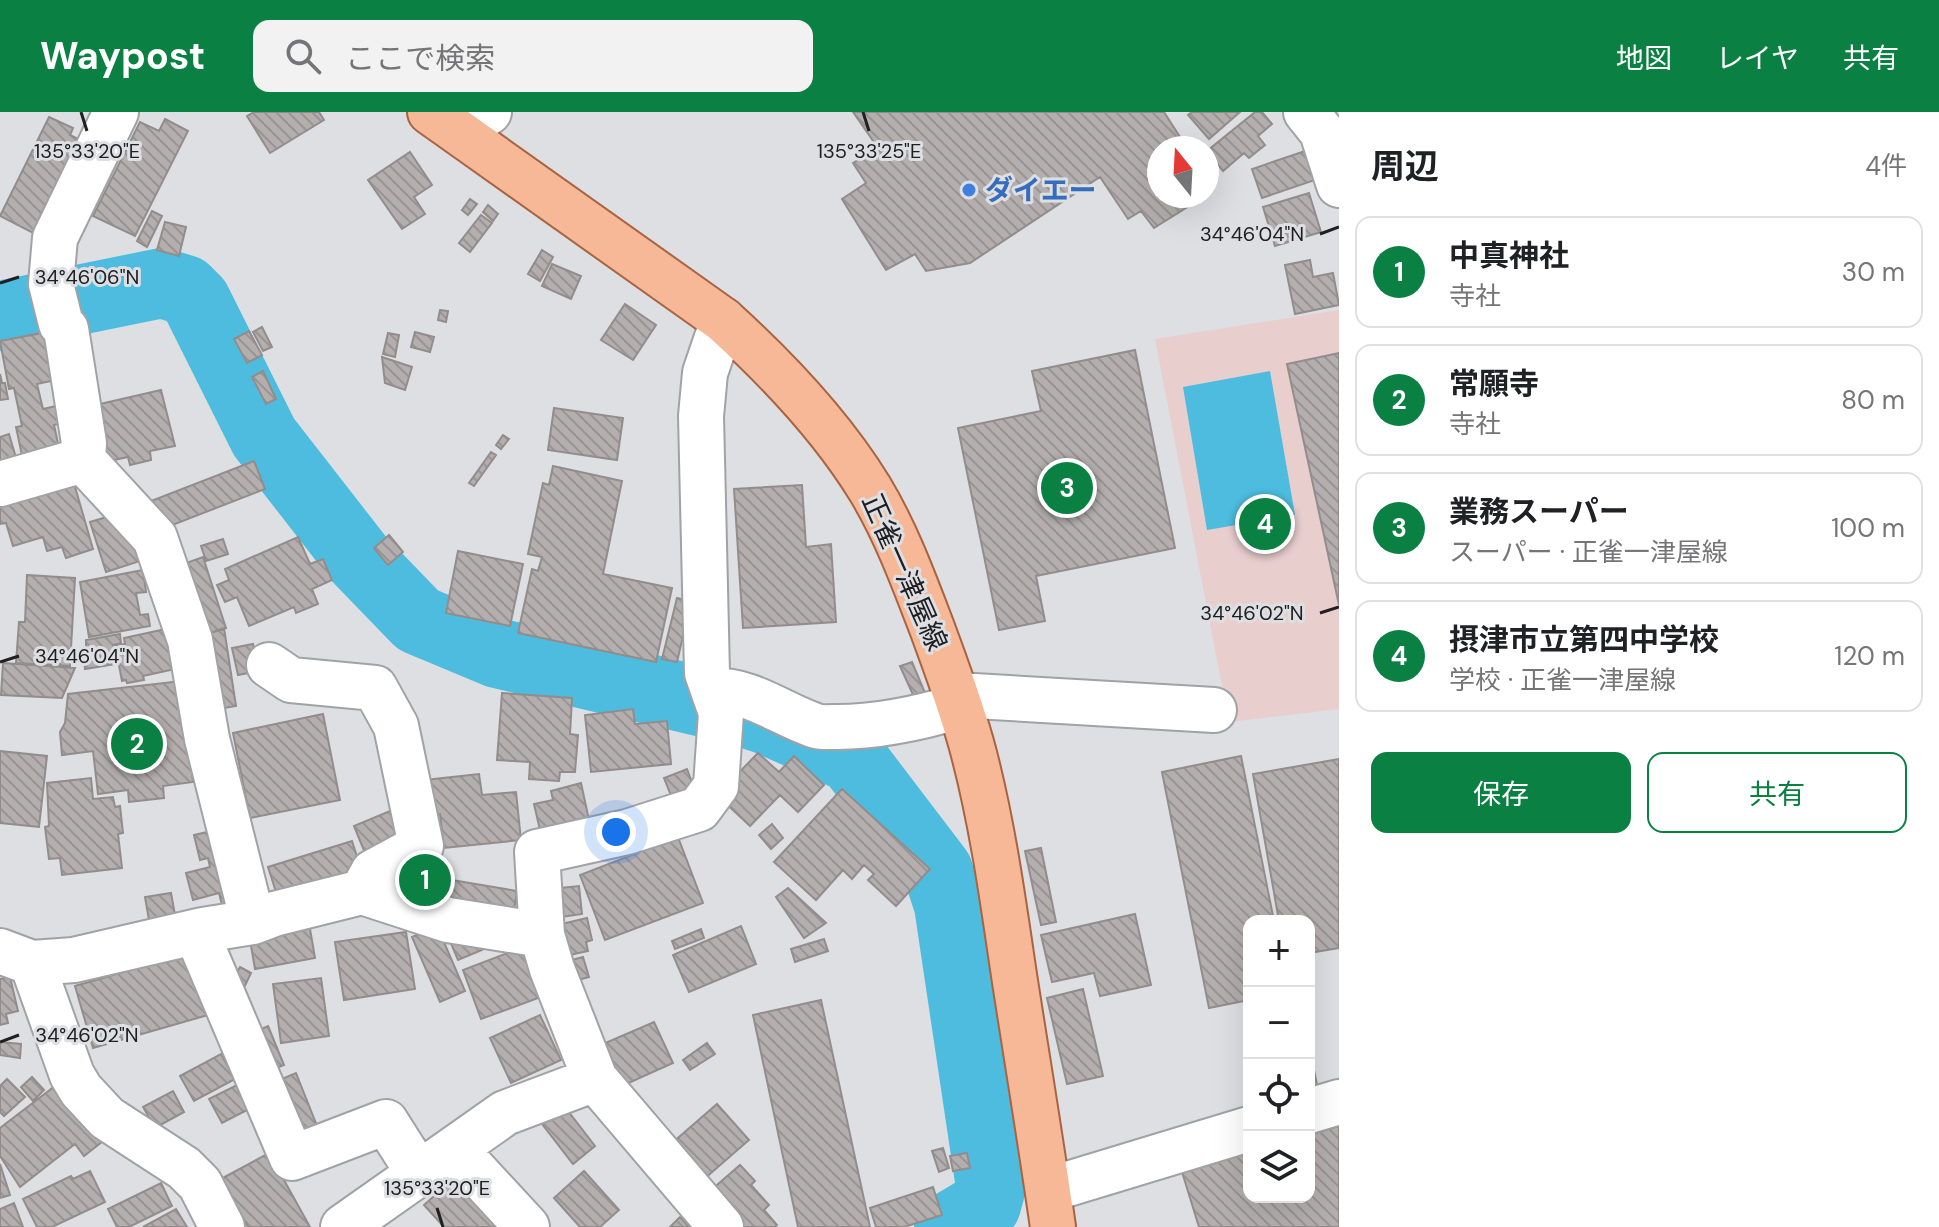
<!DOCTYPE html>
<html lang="ja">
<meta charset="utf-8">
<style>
:root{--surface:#fff;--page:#f2f2f2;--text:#202124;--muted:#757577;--line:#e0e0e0;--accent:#0b8043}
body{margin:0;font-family:"DM Sans","Noto Sans JP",sans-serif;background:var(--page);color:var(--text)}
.controls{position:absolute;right:24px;bottom:24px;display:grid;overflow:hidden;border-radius:16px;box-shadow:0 8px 32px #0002}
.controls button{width:72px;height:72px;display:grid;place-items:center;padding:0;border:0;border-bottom:2px solid var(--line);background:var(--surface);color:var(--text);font:40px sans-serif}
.compass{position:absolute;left:1147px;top:24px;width:72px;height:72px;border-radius:50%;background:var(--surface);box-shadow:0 8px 32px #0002;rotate:342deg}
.you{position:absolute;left:616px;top:720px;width:28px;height:28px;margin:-20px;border:6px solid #fff;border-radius:50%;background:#1a73e8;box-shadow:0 0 0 12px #1a73e833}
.badge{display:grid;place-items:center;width:52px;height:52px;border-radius:50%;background:var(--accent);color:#fff;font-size:26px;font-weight:700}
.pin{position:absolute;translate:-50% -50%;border:4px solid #fff;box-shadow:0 2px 8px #0006}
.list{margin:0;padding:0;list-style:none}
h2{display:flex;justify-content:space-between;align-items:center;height:104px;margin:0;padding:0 32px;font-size:34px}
h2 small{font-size:26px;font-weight:400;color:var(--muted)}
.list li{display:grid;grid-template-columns:52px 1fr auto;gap:24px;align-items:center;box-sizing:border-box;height:112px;margin:0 16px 16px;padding:0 16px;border:2px solid var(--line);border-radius:16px}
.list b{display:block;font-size:30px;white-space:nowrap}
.list p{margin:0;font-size:26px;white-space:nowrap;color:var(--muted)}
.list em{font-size:26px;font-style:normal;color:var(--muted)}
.actions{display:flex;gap:16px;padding:24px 32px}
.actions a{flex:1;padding:18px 0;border:2px solid var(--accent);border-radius:16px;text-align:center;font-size:28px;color:var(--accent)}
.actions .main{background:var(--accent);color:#fff}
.icon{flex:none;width:44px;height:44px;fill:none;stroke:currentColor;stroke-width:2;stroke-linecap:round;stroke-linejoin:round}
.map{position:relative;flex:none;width:1339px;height:1115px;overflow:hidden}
header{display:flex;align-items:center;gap:48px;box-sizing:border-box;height:112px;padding:0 40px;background:var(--accent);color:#fff}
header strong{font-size:38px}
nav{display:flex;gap:44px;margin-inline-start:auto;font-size:28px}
.search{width:560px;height:72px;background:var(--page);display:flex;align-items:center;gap:20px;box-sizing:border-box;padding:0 28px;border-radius:16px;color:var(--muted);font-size:30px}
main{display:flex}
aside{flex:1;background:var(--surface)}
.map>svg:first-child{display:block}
.education{fill:#e9cece}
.water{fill:#4dbcdf}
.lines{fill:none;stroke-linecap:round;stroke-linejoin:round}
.river{stroke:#4dbcdf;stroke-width:70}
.building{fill:url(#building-back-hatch);stroke:#928d8c;stroke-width:2}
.minor-casing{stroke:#a1a2a6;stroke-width:48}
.major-casing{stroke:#a86441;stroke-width:48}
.minor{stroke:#fff;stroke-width:44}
.major{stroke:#f7b897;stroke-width:44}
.ticks{fill:none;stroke:#202022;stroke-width:3}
.shop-dot{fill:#3f7fe0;stroke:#dedfe3;stroke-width:3}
.labels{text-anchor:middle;stroke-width:6;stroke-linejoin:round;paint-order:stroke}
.shop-label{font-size:28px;font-weight:bold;fill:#366cbe;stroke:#dedfe3;text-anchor:start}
.street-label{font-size:28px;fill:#202022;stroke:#dedfe3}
.ticks-label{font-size:20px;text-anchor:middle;fill:#202022;stroke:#dedfe3;stroke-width:6;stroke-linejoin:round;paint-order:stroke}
</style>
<header>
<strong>Waypost</strong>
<div class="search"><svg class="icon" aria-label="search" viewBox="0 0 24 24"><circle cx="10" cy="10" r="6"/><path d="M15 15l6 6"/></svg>ここで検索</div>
<nav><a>地図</a><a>レイヤ</a><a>共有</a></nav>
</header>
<main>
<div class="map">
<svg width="1339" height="1115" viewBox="0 0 1339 1115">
<defs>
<pattern id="building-back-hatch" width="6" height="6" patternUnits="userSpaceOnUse" patternTransform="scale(2)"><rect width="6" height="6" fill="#b4aeae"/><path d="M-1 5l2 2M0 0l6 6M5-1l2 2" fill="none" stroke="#9a9595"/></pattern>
</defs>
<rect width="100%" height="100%" fill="#dedfe3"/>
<path class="education" d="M1339,198V597L1229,610L1155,227Z"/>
<path class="water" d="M1270,259L1295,403L1207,418L1183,275Z"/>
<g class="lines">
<path class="river" d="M0,204L162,171L185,178L196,189L264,325L359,447L418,508L497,541L737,598L768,608L852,646L938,759L949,793L991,1075L986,1093L949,1115"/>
</g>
<path class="building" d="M254,0H319L324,8L270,41L247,4Z
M853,0H1164L1187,36H1159V84H1205L1154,116L1141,99L1128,107L1100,65L970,151L926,159L915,142L886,158L842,87L866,71L853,51L878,36Z
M1192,0H1240L1209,27L1188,3Z
M1255,0H1262L1272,12L1258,24L1265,33L1249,46L1244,41L1223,59L1207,39Z
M49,5L73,16L70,23L84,30L37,123L0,104Z
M165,7L188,19L135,124L93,104L140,10L159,19Z
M1305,39L1315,68L1262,86L1252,57Z
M410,40L432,73L414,85L425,102L402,117L368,68Z
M1309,81L1321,120L1275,134L1263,95Z
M470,87L477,92L468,103L462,98Z
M488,93L498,102L493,109L483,100Z
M152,99L162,104L147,135L137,129Z
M481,103L492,111L470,140L459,131Z
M165,110L186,115L179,144L157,138Z
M542,138L553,145L540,169L528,162Z
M1310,148L1313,165L1333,161L1339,193L1295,202L1285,153Z
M552,152L581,164L571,187L542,174Z
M625,192L656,213L633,248L601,228Z
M440,198L448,199L446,210L438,208Z
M262,215L272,235L263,239L253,220Z
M249,219L262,243L247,251L234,227Z
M47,220L60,267L37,272L43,297L65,292L63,311L54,313L60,341L23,348L16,315L22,314L14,276L9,277L0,229Z
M415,220L434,225L430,240L411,235Z
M388,221L399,223L395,245L383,242Z
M1135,238L1175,436L1036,464L1045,509L999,518L958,316L1041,299L1032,259Z
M1339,241V493L1287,252Z
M382,245L412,255L405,278L385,271Z
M263,259L276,287L266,292L252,265Z
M0,262L2,271H5L8,287L0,288Z
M161,278L175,334L150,339L151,348L130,353L128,345L100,351L87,295Z
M554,296L623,306L617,348L548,338Z
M9,322L19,356L0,349V325Z
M503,323L509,327L501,337L496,333Z
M491,340L496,343L474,374L469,371Z
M254,349L265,377L162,417L151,389Z
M553,354L622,369L603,462L672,476L656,550L518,521L532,457L538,459L542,445L528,442L543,371L549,373Z
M71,361L93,437L66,446L62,435L47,439L43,425L13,434L6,411L0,412V382Z
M802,373L806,435L831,432L836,510L743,516L734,377Z
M117,402L143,448L106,460L90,410Z
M389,423L403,440L388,453L374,436Z
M298,425L310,452L323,447L332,468L312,477L318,492L296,501L294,495L249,514L237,485L225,490L217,473L229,468L225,457Z
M223,427L228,442L206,449L201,434Z
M458,439L523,452L510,514L446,501Z
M203,445L226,516L195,526L172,456Z
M143,458L146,480L136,481L140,503L148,502L150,514L89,525L80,470Z
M27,463L75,466L70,554L16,551L19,510H25Z
M677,486L691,489L677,550L662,547Z
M175,515L184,555L143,564L144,568L127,571L126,568L122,569L115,533L125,532L124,526Z
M224,516L236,594L206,599L195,526Z
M120,522L121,531L113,533L116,552L85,557L83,541L86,540V528Z
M253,532L258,559L238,563L232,536Z
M912,550L925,581L914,585L900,554Z
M3,551L75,556L62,586L1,583Z
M190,568L189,630L193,670L163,674L164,686L129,690L128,678L98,682L93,639L62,643L60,620L65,611L68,582Z
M502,581L572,586L570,622L578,623L575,660H560L559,669L529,667L530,650L497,648Z
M633,597L635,612L667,609L671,652L591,660L585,603Z
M323,602L340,688L250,706L233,621Z
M0,639L47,644L39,715L0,711Z
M758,641L779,660L794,644L824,673L798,700L780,683L750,714L717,683Z
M1241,644L1274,809H1249V888L1209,896L1162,660Z
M1339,647V836L1309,841V809H1279L1253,662Z
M687,657L696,682L674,691L664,666Z
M479,662L482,683L516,680L521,728L444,736L440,702L428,703L425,668Z
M91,666L93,687L113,685L115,695L120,694L123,721L118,722L122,756L62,763L60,746L49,747L45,715L49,714L47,671Z
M581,671L589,708L540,718L534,692L553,688L551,679Z
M842,677L930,757L896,794L868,768L874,762L864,753L852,767L843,758L816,788L774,750Z
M402,694L417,731L369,751L354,714Z
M772,712L783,726L771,737L759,723Z
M220,717L237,789L222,793L219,781L193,788L186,761L210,755L208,746L200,748L194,723Z
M678,725L703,791L605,828L580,763Z
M352,729L361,757L277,783L268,755Z
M1041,736L1056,810L1041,813L1025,739Z
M437,756L440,772L417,777L414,762Z
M452,768L517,779L513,804L447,793Z
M579,774L582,802L554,806L551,777Z
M788,776L826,811L804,826L776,785Z
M171,781L175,803L149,808L145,785Z
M1135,802L1151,873L1100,884L1094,861L1052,870L1041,823Z
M587,806L592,828L586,830L588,839L560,845L553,814Z
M309,811L315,846L255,857L249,822Z
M437,814L465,879L440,890L412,825Z
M741,814L756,852L689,880L673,843Z
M445,817L474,819L482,838L458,848Z
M701,817L704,826L675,837L672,829Z
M406,820L415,877L344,888L335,830Z
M824,827L828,839L795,850L791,837Z
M531,832L549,882L481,907L463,858Z
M197,839L215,901L93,936L75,874Z
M583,845L589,865L567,871L561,851Z
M240,855L251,861L243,878L231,872Z
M10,865L18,899L6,902L8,911L0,913V867Z
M321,866L329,924L281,931L273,872Z
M1083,877L1103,964L1067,972L1047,886Z
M821,888L870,1115H798L753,903Z
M540,903L561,948L511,971L490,926Z
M654,910L673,951L622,974L603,932Z
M268,914L284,953L262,962L246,924Z
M0,930L21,932L20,946L0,943Z
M707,931L715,942L690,958L683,948Z
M1309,934L1319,982L1309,984Z
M221,942L235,967L194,989L180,964Z
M296,961L319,1019L295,1028L272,971Z
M32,965L44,978L33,989L21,975Z
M7,967L25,985L4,1004L0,1000V974Z
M59,971L103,1029L84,1044L75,1032L20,1075L0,1044V1016Z
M237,973L249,997L222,1011L209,987Z
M173,979L184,1000L155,1016L143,995Z
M717,992L749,1028L704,1067L672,1031Z
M565,995L595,1034L573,1052L542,1012Z
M1339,1014V1115H1199L1182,1060L1249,1040V1085H1309V1023Z
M943,1036L949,1056L939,1060L932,1039Z
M269,1041L310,1115H248L221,1067Z
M967,1041L970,1056L953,1059L950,1044Z
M0,1052L10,1083L0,1086Z
M740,1053L755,1069L751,1073L769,1093L764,1098L777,1113L775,1115H743L710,1079Z
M90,1059L105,1090L52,1115H37L23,1087L71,1064L73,1067Z
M462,1059L511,1115H444L424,1093Z
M584,1059L619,1098L600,1115H580L554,1086Z
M161,1071L172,1094L129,1115H117L108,1097Z
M933,1075L942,1103L904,1115H876L870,1096Z
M14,1091L23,1115H0V1097Z
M176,1097L187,1115H143Z
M680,1105L689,1115H670Z"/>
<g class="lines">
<g class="minor-casing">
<path id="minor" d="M1306,0L1322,20L1339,73
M459,20L489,0
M83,348L155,426L190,528L207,627L253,810
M0,372L83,348L84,331L66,217L61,212L51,172L55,126L116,0
M269,553L291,568L375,576L396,614L421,734L373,760L362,780
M713,578C751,578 779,601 813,613C820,616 829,615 837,615C880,615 920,606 960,594
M957,583L1214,598
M196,820L292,1046L386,1010L419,1062
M542,823L537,740L627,720L699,697L716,674L721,601L707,561L701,304L705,261L723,208
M0,839L32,851L74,848L203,818L253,810L274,802L362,780L448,808L542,823L552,857L595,967L721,1115
M32,851L72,963L81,978L107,1006L184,1056L200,1072L222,1115
M1309,999L1339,990
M455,1037L527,1115
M1048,1078L1249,1017
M343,1115L505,1001L595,967"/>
</g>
<g class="major-casing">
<path id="major" d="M430,0L723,208C777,257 832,315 870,377C896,420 914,469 932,516C947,557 963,599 974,642C993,715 1003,789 1014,863C1027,947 1041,1031 1053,1115"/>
</g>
<use href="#minor" class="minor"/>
<use href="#major" class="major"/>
</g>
<path class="ticks" d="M81,0L87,19M863,0L869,19M1320,122L1339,115M0,171L19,165M1320,501L1339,495M0,550L19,544M0,930L19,923M437,1096L443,1115"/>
<circle class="shop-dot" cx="969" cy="78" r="8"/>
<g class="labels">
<g class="shop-label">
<text x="985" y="88">ダイエー</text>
</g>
<g class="street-label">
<text transform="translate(905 460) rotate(66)" y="10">正雀一津屋線</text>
</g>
</g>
<g class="ticks-label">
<text x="87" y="46">135°33'20"E</text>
<text x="869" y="46">135°33'25"E</text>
<text x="1252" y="129">34°46'04"N</text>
<text x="87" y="172">34°46'06"N</text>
<text x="1252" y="508">34°46'02"N</text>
<text x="87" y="551">34°46'04"N</text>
<text x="87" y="930">34°46'02"N</text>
<text x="437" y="1083">135°33'20"E</text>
</g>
</svg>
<div class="controls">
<button>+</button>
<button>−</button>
<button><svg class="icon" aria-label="locate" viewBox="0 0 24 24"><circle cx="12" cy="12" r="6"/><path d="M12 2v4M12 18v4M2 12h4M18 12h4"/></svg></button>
<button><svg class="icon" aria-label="layers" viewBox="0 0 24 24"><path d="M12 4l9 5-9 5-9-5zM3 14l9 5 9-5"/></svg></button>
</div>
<svg class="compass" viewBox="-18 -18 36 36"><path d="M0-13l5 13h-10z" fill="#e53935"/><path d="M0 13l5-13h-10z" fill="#757577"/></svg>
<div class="you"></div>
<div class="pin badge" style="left:425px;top:768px">1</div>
<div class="pin badge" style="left:137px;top:632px">2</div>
<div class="pin badge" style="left:1067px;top:376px">3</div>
<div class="pin badge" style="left:1265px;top:412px">4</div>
</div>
<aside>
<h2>周辺<small>4件</small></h2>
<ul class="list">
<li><span class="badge">1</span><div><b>中真神社</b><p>寺社</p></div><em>30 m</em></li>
<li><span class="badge">2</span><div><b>常願寺</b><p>寺社</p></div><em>80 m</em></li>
<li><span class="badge">3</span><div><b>業務スーパー</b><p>スーパー · 正雀一津屋線</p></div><em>100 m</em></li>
<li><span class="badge">4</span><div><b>摂津市立第四中学校</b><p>学校 · 正雀一津屋線</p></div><em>120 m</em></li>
</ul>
<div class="actions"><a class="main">保存</a><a>共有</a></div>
</aside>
</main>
